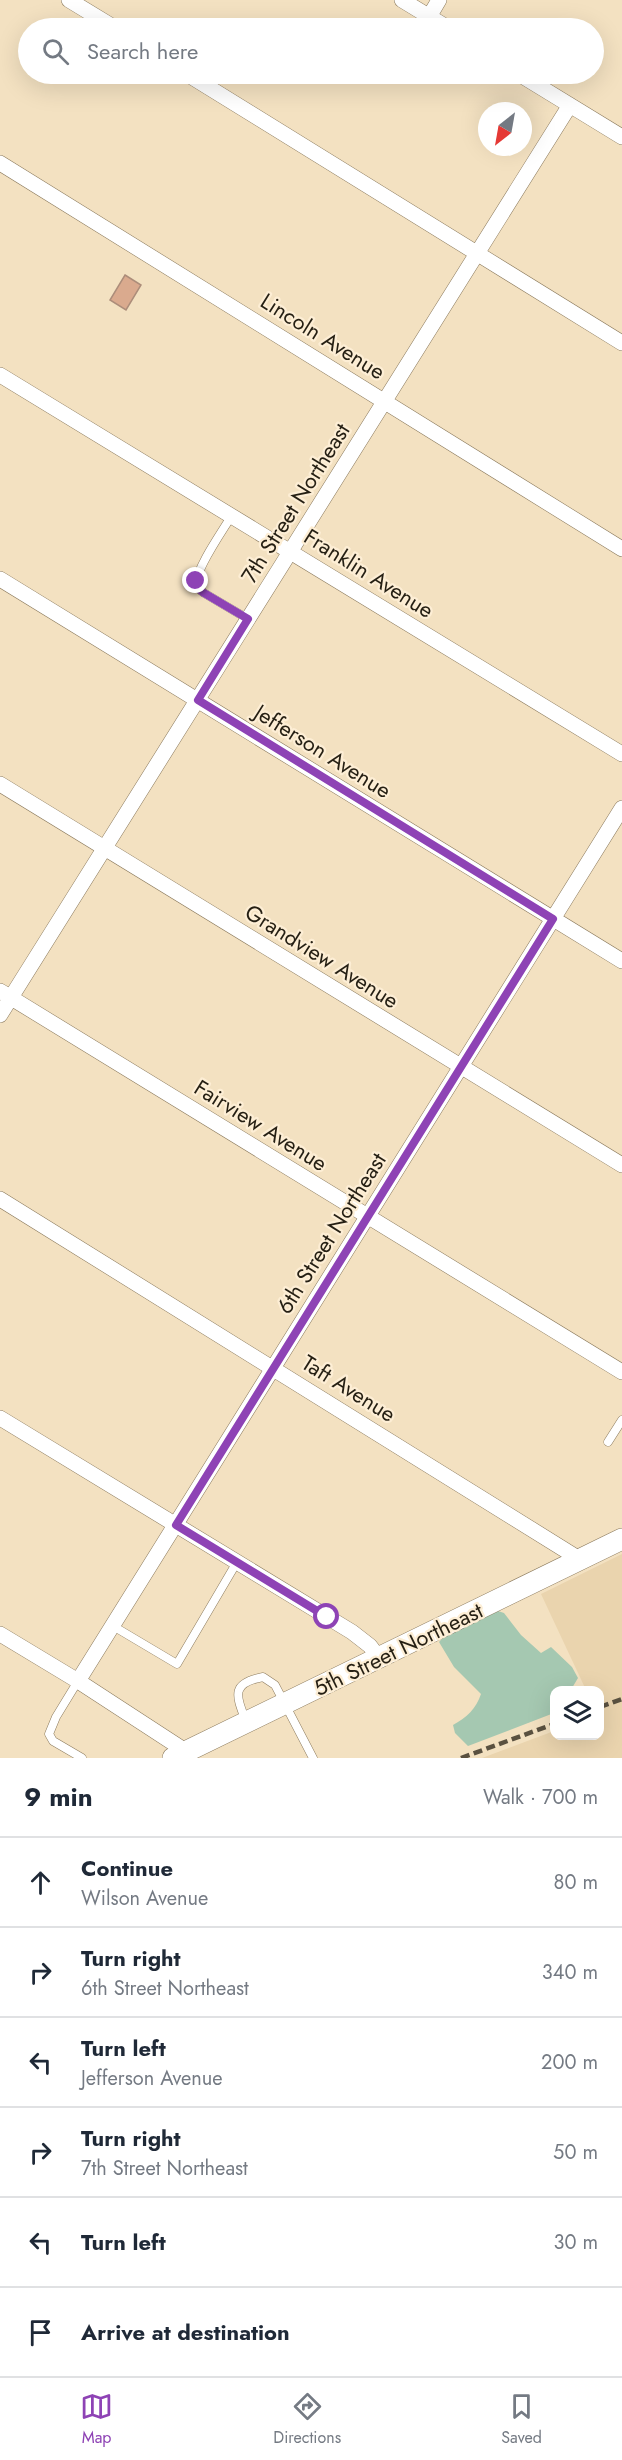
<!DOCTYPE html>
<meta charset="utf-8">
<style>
:root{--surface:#fff;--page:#f2f2f3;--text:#1f2937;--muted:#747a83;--line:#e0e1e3;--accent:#8e43b5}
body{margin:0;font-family:Jost,sans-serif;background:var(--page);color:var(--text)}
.controls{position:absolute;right:18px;bottom:18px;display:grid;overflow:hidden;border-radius:12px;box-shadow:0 6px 24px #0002}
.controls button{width:54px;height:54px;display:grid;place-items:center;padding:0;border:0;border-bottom:2px solid var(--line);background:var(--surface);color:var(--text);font:30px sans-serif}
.compass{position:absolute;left:478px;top:102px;width:54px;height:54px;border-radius:50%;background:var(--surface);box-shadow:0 6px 24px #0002;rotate:211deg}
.stop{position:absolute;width:18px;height:18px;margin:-14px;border:4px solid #8e43b5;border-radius:50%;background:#fff}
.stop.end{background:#8e43b5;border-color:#fff;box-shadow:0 2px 6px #0008}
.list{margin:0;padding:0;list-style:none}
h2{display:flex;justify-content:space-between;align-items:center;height:78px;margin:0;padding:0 24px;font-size:26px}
h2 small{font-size:20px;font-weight:400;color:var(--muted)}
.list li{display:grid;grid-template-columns:39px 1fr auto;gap:18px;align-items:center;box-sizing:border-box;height:90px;padding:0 24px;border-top:2px solid var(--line)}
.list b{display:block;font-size:22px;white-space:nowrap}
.list p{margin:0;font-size:20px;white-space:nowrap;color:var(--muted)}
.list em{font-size:20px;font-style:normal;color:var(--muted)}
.icon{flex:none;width:33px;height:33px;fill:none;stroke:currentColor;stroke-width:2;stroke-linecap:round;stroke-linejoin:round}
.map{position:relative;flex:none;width:622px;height:1758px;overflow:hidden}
.search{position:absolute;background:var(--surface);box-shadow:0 6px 24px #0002;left:18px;right:18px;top:18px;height:66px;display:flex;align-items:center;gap:15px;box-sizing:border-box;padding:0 21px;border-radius:33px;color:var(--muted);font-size:22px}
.sheet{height:618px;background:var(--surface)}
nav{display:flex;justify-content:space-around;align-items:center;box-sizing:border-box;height:84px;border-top:2px solid var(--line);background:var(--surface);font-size:16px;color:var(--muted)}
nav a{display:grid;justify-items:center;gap:3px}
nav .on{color:var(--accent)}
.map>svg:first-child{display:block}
.built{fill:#ead4ae}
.green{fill:#a5c8b1}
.building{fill:#daaa8e;stroke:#ac8d7a;stroke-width:1.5}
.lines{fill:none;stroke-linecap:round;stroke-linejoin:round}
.service-casing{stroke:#8b7a5d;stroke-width:9}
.minor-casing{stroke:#8b7a5d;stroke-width:16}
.secondary-casing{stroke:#8b7a5d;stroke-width:22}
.service{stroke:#fff;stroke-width:8}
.minor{stroke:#fff;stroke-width:15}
.secondary{stroke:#fff;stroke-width:21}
.rail{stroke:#5a5140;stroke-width:4.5;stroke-dasharray:9 4.5;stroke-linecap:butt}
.route{stroke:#8e43b5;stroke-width:8}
.labels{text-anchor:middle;stroke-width:4.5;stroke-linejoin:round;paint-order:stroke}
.street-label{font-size:22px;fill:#251f13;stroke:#fdeed5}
</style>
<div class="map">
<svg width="622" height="1758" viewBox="0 0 622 1758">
<rect width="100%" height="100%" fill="#f3e1c1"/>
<path class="built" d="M622,1554V1758H482L554,1731V1736H600V1690H586L541,1594Z"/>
<path class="green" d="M495,1610L504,1613L521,1635L541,1653L551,1647L572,1667L578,1678L572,1688L574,1690H554V1713L468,1746L455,1733L453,1725C467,1717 476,1709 481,1694L454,1667L439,1642L448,1632Z"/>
<path class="building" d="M125,275L141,285L126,310L110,300Z"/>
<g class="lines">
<g class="service-casing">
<path id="service" d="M232,515C224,529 196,568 197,582C197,587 201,591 204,593L248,619
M608,1442L622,1420
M113,1626L177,1664L237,1562
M78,1681L56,1717L49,1734L53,1741L82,1758
M245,1719C236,1695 231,1683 263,1677L275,1685L313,1758"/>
</g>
<g class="minor-casing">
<path id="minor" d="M69,0L115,28
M402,0L448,28
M429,17L439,0
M187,74L622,343
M519,74L622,137
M0,163L622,549
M0,375L622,754
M0,579L622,961
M0,784L622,1165
M0,991L622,1372
M0,1015L570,105
M0,1199L581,1560
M0,1418L352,1632L370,1646L379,1658
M0,1634L78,1681L187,1752
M78,1681L622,808"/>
</g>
<g class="secondary-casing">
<path id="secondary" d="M173,1758L622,1539"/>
</g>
<use href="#service" class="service"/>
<use href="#minor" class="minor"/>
<use href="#secondary" class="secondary"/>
<path class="rail" d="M600,1707L622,1699
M461,1758L554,1724"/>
</g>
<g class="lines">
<path class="route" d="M196,581L200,590L204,593L248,619L198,700L553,919L176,1525L327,1617"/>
</g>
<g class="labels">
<g class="street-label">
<text transform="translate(323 336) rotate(32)" y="8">Lincoln Avenue</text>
<text transform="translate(295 503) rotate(-58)" y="8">7th Street Northeast</text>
<text transform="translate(369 573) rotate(32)" y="8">Franklin Avenue</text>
<text transform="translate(323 751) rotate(32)" y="8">Jefferson Avenue</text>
<text transform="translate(322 956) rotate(32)" y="8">Grandview Avenue</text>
<text transform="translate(261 1125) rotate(32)" y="8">Fairview Avenue</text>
<text transform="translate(331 1233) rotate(-58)" y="8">6th Street Northeast</text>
<text transform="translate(349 1388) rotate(32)" y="8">Taft Avenue</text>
<text transform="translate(398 1649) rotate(-26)" y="8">5th Street Northeast</text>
</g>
</g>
</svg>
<div class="controls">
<button><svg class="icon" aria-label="layers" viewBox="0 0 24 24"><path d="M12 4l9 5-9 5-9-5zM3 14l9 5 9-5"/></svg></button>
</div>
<svg class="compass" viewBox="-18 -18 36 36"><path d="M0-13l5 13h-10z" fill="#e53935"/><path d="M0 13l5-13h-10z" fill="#747a83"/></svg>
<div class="stop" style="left:327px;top:1617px"></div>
<div class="stop end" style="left:196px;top:581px"></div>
<div class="search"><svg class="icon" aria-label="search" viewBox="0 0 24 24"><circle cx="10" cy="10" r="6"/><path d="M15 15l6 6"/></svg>Search here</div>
</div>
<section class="sheet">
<h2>9 min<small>Walk · 700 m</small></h2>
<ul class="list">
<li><svg class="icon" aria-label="ahead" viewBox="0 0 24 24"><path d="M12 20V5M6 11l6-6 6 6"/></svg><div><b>Continue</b><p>Wilson Avenue</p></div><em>80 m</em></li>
<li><svg class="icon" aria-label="right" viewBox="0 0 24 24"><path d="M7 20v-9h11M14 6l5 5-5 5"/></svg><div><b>Turn right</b><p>6th Street Northeast</p></div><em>340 m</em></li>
<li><svg class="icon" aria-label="left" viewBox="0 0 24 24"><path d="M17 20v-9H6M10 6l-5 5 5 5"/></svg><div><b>Turn left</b><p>Jefferson Avenue</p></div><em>200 m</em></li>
<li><svg class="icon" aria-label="right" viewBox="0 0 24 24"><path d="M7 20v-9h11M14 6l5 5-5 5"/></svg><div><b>Turn right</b><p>7th Street Northeast</p></div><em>50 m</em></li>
<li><svg class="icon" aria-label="left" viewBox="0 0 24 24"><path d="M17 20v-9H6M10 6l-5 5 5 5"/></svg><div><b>Turn left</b></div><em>30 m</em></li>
<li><svg class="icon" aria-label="arrive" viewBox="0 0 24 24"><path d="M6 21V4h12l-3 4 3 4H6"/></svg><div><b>Arrive at destination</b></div></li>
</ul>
</section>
<nav>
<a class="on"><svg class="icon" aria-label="map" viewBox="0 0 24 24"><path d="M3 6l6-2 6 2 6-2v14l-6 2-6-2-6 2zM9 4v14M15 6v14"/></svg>Map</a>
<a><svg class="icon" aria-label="directions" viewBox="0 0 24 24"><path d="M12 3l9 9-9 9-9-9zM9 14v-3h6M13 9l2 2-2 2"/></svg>Directions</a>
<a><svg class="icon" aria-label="saved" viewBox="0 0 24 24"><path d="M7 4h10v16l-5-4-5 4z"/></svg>Saved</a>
</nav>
